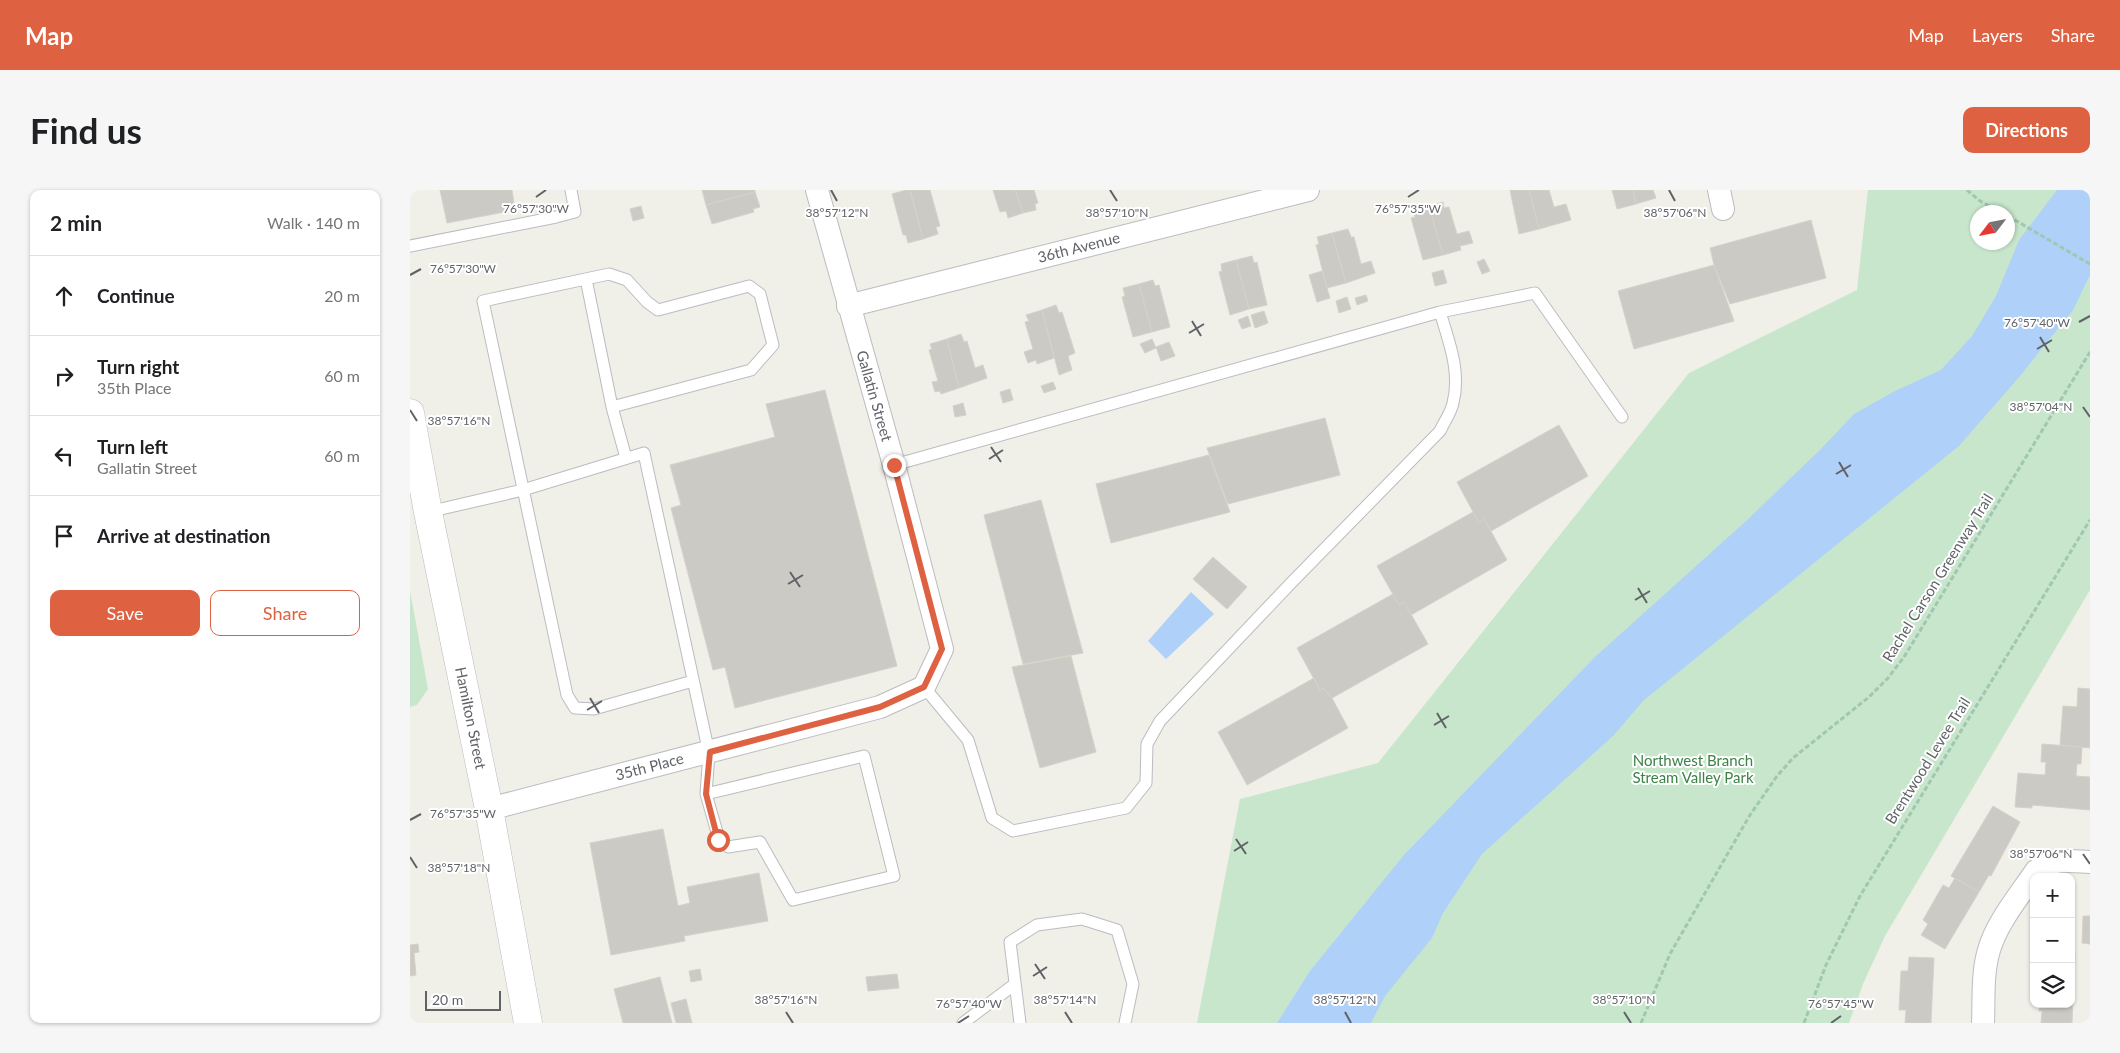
<!DOCTYPE html>
<meta charset="utf-8">
<style>
:root{--surface:#fff;--page:#f6f6f6;--text:#202124;--muted:#757577;--line:#e0e0e0;--accent:#de6141}
body{margin:0;font-family:Lato,sans-serif;background:var(--page);color:var(--text)}
.controls{position:absolute;right:15px;bottom:15px;display:grid;overflow:hidden;border-radius:10px;box-shadow:0 1px 4px #0004}
.controls button{width:45px;height:45px;display:grid;place-items:center;padding:0;border:0;border-bottom:1px solid var(--line);background:var(--surface);color:var(--text);font:25px sans-serif}
.compass{position:absolute;left:1560px;top:15px;width:45px;height:45px;border-radius:50%;background:var(--surface);box-shadow:0 1px 4px #0004;rotate:238deg}
.scale{position:absolute;left:15px;bottom:12px;width:76px;box-sizing:border-box;padding-left:5px;border:2px solid #5f6267;border-top:0;font-size:14px;line-height:18px;white-space:nowrap;color:#5f6267;-webkit-text-stroke:4px #fff;paint-order:stroke}
.stop{position:absolute;width:15px;height:15px;margin:-11px;border:4px solid #de6141;border-radius:50%;background:#fff}
.stop.end{background:#de6141;border-color:#fff;box-shadow:0 1px 5px #0008}
.list{margin:0;padding:0;list-style:none}
h2{display:flex;justify-content:space-between;align-items:center;height:65px;margin:0;padding:0 20px;font-size:21px}
h2 small{font-size:16px;font-weight:400;color:var(--muted)}
.list li{display:grid;grid-template-columns:32px 1fr auto;gap:15px;align-items:center;box-sizing:border-box;height:80px;padding:0 20px;border-top:1px solid var(--line)}
.list b{display:block;font-size:19px;white-space:nowrap}
.list p{margin:0;font-size:16px;white-space:nowrap;color:var(--muted)}
.list em{font-size:16px;font-style:normal;color:var(--muted)}
.actions{display:flex;gap:10px;padding:15px 20px}
.actions a{flex:1;padding:11px 0;border:1px solid var(--accent);border-radius:10px;text-align:center;font-size:18px;color:var(--accent)}
.actions .main{background:var(--accent);color:#fff}
.icon{flex:none;width:28px;height:28px;fill:none;stroke:currentColor;stroke-width:2;stroke-linecap:round;stroke-linejoin:round}
.map{position:relative;flex:none;width:1680px;height:833px;overflow:hidden;border-radius:10px}
header{display:flex;align-items:center;gap:30px;box-sizing:border-box;height:70px;padding:0 25px;background:var(--accent);color:#fff}
header strong{font-size:24px}
nav{display:flex;gap:28px;margin-inline-start:auto;font-size:18px}
.intro{display:flex;align-items:center;justify-content:space-between;box-sizing:border-box;height:120px;padding:0 30px}
h1{margin:0;font-size:35px}
.button{padding:12px 22px;border-radius:10px;background:var(--accent);color:#fff;font-size:18px;font-weight:700}
main{display:flex;gap:30px;padding:0 30px}
aside{flex:1;background:var(--surface);border-radius:10px;box-shadow:0 1px 4px #0004}
.map>svg:first-child{display:block}
.green{fill:#c7e6cb;fill-rule:evenodd}
.water{fill:#afd0f9}
.building{fill:#cccac5;stroke:#d5d2c7}
.lines{fill:none;stroke-linecap:round;stroke-linejoin:round}
.lane-casing{stroke:#babcc0;stroke-width:13}
.street-casing{stroke:#babcc0;stroke-width:24}
.secondary-casing{stroke:#b9bbc0;stroke-width:29}
.path{stroke:#a0c7b0;stroke-width:3;stroke-dasharray:5 2.5;stroke-linecap:butt}
.lane{stroke:#fff;stroke-width:11}
.street{stroke:#fff;stroke-width:22}
.secondary{stroke:#fff;stroke-width:28}
.route{stroke:#de6141;stroke-width:6}
.ticks{fill:none;stroke:#5f6267;stroke-width:2}
.labels{text-anchor:middle;stroke-width:4;stroke-linejoin:round;paint-order:stroke}
.street-label{font-size:15px;fill:#5f6267;stroke:#fff}
.park-label{font-size:15px;fill:#3c8247;stroke:#fff}
.ticks-label{font-size:12px;text-anchor:middle;fill:#5f6267;stroke:#fff;stroke-width:4;stroke-linejoin:round;paint-order:stroke}
</style>
<header>
<strong>Map</strong>
<nav><a>Map</a><a>Layers</a><a>Share</a></nav>
</header>
<div class="intro"><h1>Find us</h1><a class="button">Directions</a></div>
<main>
<aside>
<h2>2 min<small>Walk · 140 m</small></h2>
<ul class="list">
<li><svg class="icon" aria-label="ahead" viewBox="0 0 24 24"><path d="M12 20V5M6 11l6-6 6 6"/></svg><div><b>Continue</b></div><em>20 m</em></li>
<li><svg class="icon" aria-label="right" viewBox="0 0 24 24"><path d="M7 20v-9h11M14 6l5 5-5 5"/></svg><div><b>Turn right</b><p>35th Place</p></div><em>60 m</em></li>
<li><svg class="icon" aria-label="left" viewBox="0 0 24 24"><path d="M17 20v-9H6M10 6l-5 5 5 5"/></svg><div><b>Turn left</b><p>Gallatin Street</p></div><em>60 m</em></li>
<li><svg class="icon" aria-label="arrive" viewBox="0 0 24 24"><path d="M6 21V4h12l-3 4 3 4H6"/></svg><div><b>Arrive at destination</b></div></li>
</ul>
<div class="actions"><a class="main">Save</a><a>Share</a></div>
</aside>
<div class="map">
<svg width="1680" height="833" viewBox="0 0 1680 833">
<rect width="100%" height="100%" fill="#f0f0e8"/>
<path class="green" d="M1458,0H1680V400L1475,746L1453,794L1439,833H787L830,609L968,573L1279,183L1447,100ZM1568,22H1598V52H1568Z
M0,401L18,499L7,515L0,517Z"/>
<path class="water" d="M1647,0H1680V85L1663,120L1610,186L1549,256L1234,510L1203,546L1072,664L1033,723L1022,748L975,806L961,833H867L900,781L994,665L1185,467L1335,332L1411,259L1444,224L1485,201L1531,180L1562,146L1586,106L1609,50Z
M781,402L804,424L756,469L738,451Z"/>
<path class="building" d="M30,0H102L105,20L37,33Z
M292,0H345V2L296,15Z
M496,0H500L513,49L498,53L496,45H493L482,4Z
M500,0H520L530,36L526,37L528,44L513,49Z
M583,0H605L613,23L598,28L596,21L590,22Z
M605,0H624L628,13L625,14L626,20L613,23Z
M1100,0H1119L1129,39L1109,44Z
M1119,0H1139L1144,17L1156,14L1161,30L1129,39Z
M1202,0H1223L1226,14L1207,19Z
M1223,0H1243L1246,8L1226,14Z
M345,2L350,17L343,19L344,22L302,34L296,15Z
M1033,12L1034,18L1039,17L1047,44L1059,41L1063,53L1050,56L1051,60L1033,65L1019,16Z
M231,16L234,28L223,31L220,19Z
M1019,16L1033,65L1013,70L1001,28L1005,27L1003,20Z
M1401,30L1416,88L1320,114L1304,75L1300,58Z
M938,39L941,47H944L951,74L961,71L965,83L936,93L922,43Z
M922,43L936,93L917,98L906,55L909,54L907,47Z
M842,66L844,73L847,72L857,115L839,119L826,70Z
M1074,69L1080,81L1072,84L1067,72Z
M826,70L839,119L820,125L809,82L812,81L811,74Z
M1304,75L1324,131L1224,159L1208,101Z
M1033,80L1037,93L1025,96L1022,83Z
M912,81L920,108L907,112L899,85Z
M743,90L745,96L749,95L760,137L742,142L729,94Z
M729,94L742,142L723,147L712,107L715,106L713,98Z
M956,105L958,111L947,115L945,108Z
M937,107L941,119L929,123L926,111Z
M646,115L649,123L652,122L665,163L658,166L662,180L649,185L632,120Z
M632,120L644,168L627,174L626,170L618,173L614,162L623,159L615,132L619,131L616,125Z
M854,121L858,133L845,138L841,125Z
M838,126L841,136L832,139L828,130Z
M551,144L554,152L557,151L565,178L573,175L577,188L549,198L537,149Z
M537,149L549,198L531,204L530,201L525,202L522,192L528,191L519,160L522,159L520,154Z
M742,149L746,158L735,163L730,154Z
M759,152L765,166L751,171L746,157Z
M643,192L646,199L634,203L631,196Z
M600,199L603,210L593,213L590,202Z
M415,200L487,476L325,518L315,477L303,480L261,318L271,315L260,275L365,247L356,214Z
M553,213L556,225L545,227L543,216Z
M915,228L930,285L818,314L797,258Z
M1149,235L1178,286L1081,341L1074,329L1069,333L1047,292Z
M799,265L820,322L701,353L686,294Z
M631,310L673,463L613,474L574,325Z
M1063,322L1069,333L1074,329L1097,370L1001,425L994,412L989,415L967,376Z
M803,367L837,397L817,419L783,389Z
M983,404L989,415L994,412L1018,454L922,508L913,498L910,500L887,458Z
M661,466L686,562L630,578L602,477Z
M904,488L910,500L913,498L922,508L938,538L837,595L808,542Z
M1668,498L1680,499V558L1650,555L1653,516L1667,517Z
M1632,554L1672,557L1671,574H1667L1666,586L1680,587V620L1622,615V618L1605,617L1608,583L1635,585L1636,572H1631Z
M1583,616L1610,632L1581,686L1579,685L1569,702L1541,686Z
M253,639L268,716L280,713L277,697L349,683L358,731L274,746L275,751L201,765L180,653Z
M1545,688L1569,702L1535,759L1511,745L1518,734L1513,730L1533,695L1539,698Z
M1673,726H1680V754L1672,753Z
M8,754L9,762L4,763L6,785L0,786V755Z
M1661,763H1665L1662,833H1631L1632,821H1629V814H1661Z
M1499,767L1524,768L1521,833H1495L1496,820H1489L1491,781H1498Z
M290,779L292,790L281,792L279,781Z
M487,784L489,798L458,801L456,787Z
M250,787L262,833H213L204,799Z
M276,809L282,833H266L261,813Z"/>
<g class="lines">
<g class="lane-casing">
<path id="lane" d="M0,56L146,27L165,22L161,0
M176,89L202,217L341,180L363,155L350,104L339,96L248,120L237,112L217,90L199,84L73,111L157,505L165,518L184,519L283,491
M202,217L216,268
M484,275L1030,122L1125,103L1212,227
M18,322L113,300L234,263L299,563L296,604L309,649L318,657L350,652L383,710L484,686L454,566L296,604
M514,497L558,550L582,628L603,641L716,618L736,593L737,554L750,531L882,392L1030,241C1034,232 1041,223 1043,213C1051,182 1039,152 1030,122
M553,833L605,794
M610,833L600,752L627,735L672,729L707,740L723,794L715,833"/>
</g>
<g class="street-casing">
<g id="street">
<path d="M1309,0L1313,19"/>
<path id="s1" d="M438,116L898,0"/>
<path id="s2" d="M79,619L470,517L514,497L532,459L484,275L407,0"/>
<path d="M1573,833C1574,809 1572,783 1579,760C1587,732 1610,705 1626,681C1645,668 1658,671 1680,672"/>
</g>
</g>
<g class="secondary-casing">
<g id="secondary">
<path id="s3" d="M0,223L18,322L79,619L118,833"/>
</g>
</g>
<path class="path" d="M1557,0L1570,11L1591,22
M1598,26L1680,74
M1231,833L1260,764L1340,625L1367,586L1383,568L1459,507L1478,488L1494,467L1680,162
M1394,833L1416,775L1450,706L1680,330"/>
<use href="#lane" class="lane"/>
<use href="#street" class="street"/>
<use href="#secondary" class="secondary"/>
</g>
<g class="lines">
<path class="route" d="M308,650L296,604L300,562L470,517L514,497L532,459L484,275"/>
</g>
<path class="ticks" d="M421,0L427,11M700,0L707,11M1259,0L1265,11M126,7L136,0M998,7L1009,0M0,85L11,79M782,131L791,146M1669,132L1680,126M779,143L794,134M1630,147L1639,162M1627,159L1642,150M1673,217L1680,227M0,220L7,231M581,257L591,272M579,269L593,260M1429,272L1438,287M1426,284L1441,275M380,382L390,397M378,394L393,385M1228,398L1237,413M1225,410L1240,401M180,508L189,523M177,520L192,511M1027,523L1036,538M1024,535L1039,526M0,630L11,624M826,649L836,664M824,661L838,652M1673,664L1680,674M0,667L7,678M625,774L635,789M623,786L637,777M376,822L383,833M655,822L662,833M935,822L941,833M1214,822L1221,833M548,833L559,826M1421,833L1431,826"/>
<g class="labels">
<g class="street-label">
<text dy="5" stroke="none"><textPath href="#s1" startOffset="238">36th Avenue</textPath></text>
<text transform="translate(464 206) rotate(74)" y="5">Gallatin Street</text>
<text transform="translate(1528 388) rotate(-58)" y="5">Rachel Carson Greenway Trail</text>
<text dy="5" stroke="none"><textPath href="#s3" startOffset="311">Hamilton Street</textPath></text>
<text transform="translate(1518 571) rotate(-58)" y="5">Brentwood Levee Trail</text>
<text dy="5" stroke="none"><textPath href="#s2" startOffset="166">35th Place</textPath></text>
</g>
<g class="park-label">
<text x="1283" y="576">Northwest Branch<tspan x="1283" dy="17">Stream Valley Park</tspan></text>
</g>
</g>
<g class="ticks-label">
<text x="998" y="23">76°57'35"W</text>
<text x="126" y="23">76°57'30"W</text>
<text x="427" y="27">38°57'12"N</text>
<text x="707" y="27">38°57'10"N</text>
<text x="1265" y="27">38°57'06"N</text>
<text x="53" y="83">76°57'30"W</text>
<text x="1627" y="137">76°57'40"W</text>
<text x="1631" y="221">38°57'04"N</text>
<text x="49" y="235">38°57'16"N</text>
<text x="53" y="628">76°57'35"W</text>
<text x="1631" y="668">38°57'06"N</text>
<text x="49" y="682">38°57'18"N</text>
<text x="376" y="814">38°57'16"N</text>
<text x="655" y="814">38°57'14"N</text>
<text x="935" y="814">38°57'12"N</text>
<text x="1214" y="814">38°57'10"N</text>
<text x="559" y="818">76°57'40"W</text>
<text x="1431" y="818">76°57'45"W</text>
</g>
</svg>
<div class="controls">
<button>+</button>
<button>−</button>
<button><svg class="icon" aria-label="layers" viewBox="0 0 24 24"><path d="M12 4l9 5-9 5-9-5zM3 14l9 5 9-5"/></svg></button>
</div>
<svg class="compass" viewBox="-18 -18 36 36"><path d="M0-13l5 13h-10z" fill="#e53935"/><path d="M0 13l5-13h-10z" fill="#757577"/></svg>
<div class="scale">20 m</div>
<div class="stop" style="left:308px;top:650px"></div>
<div class="stop end" style="left:484px;top:275px"></div>
</div>
</main>
